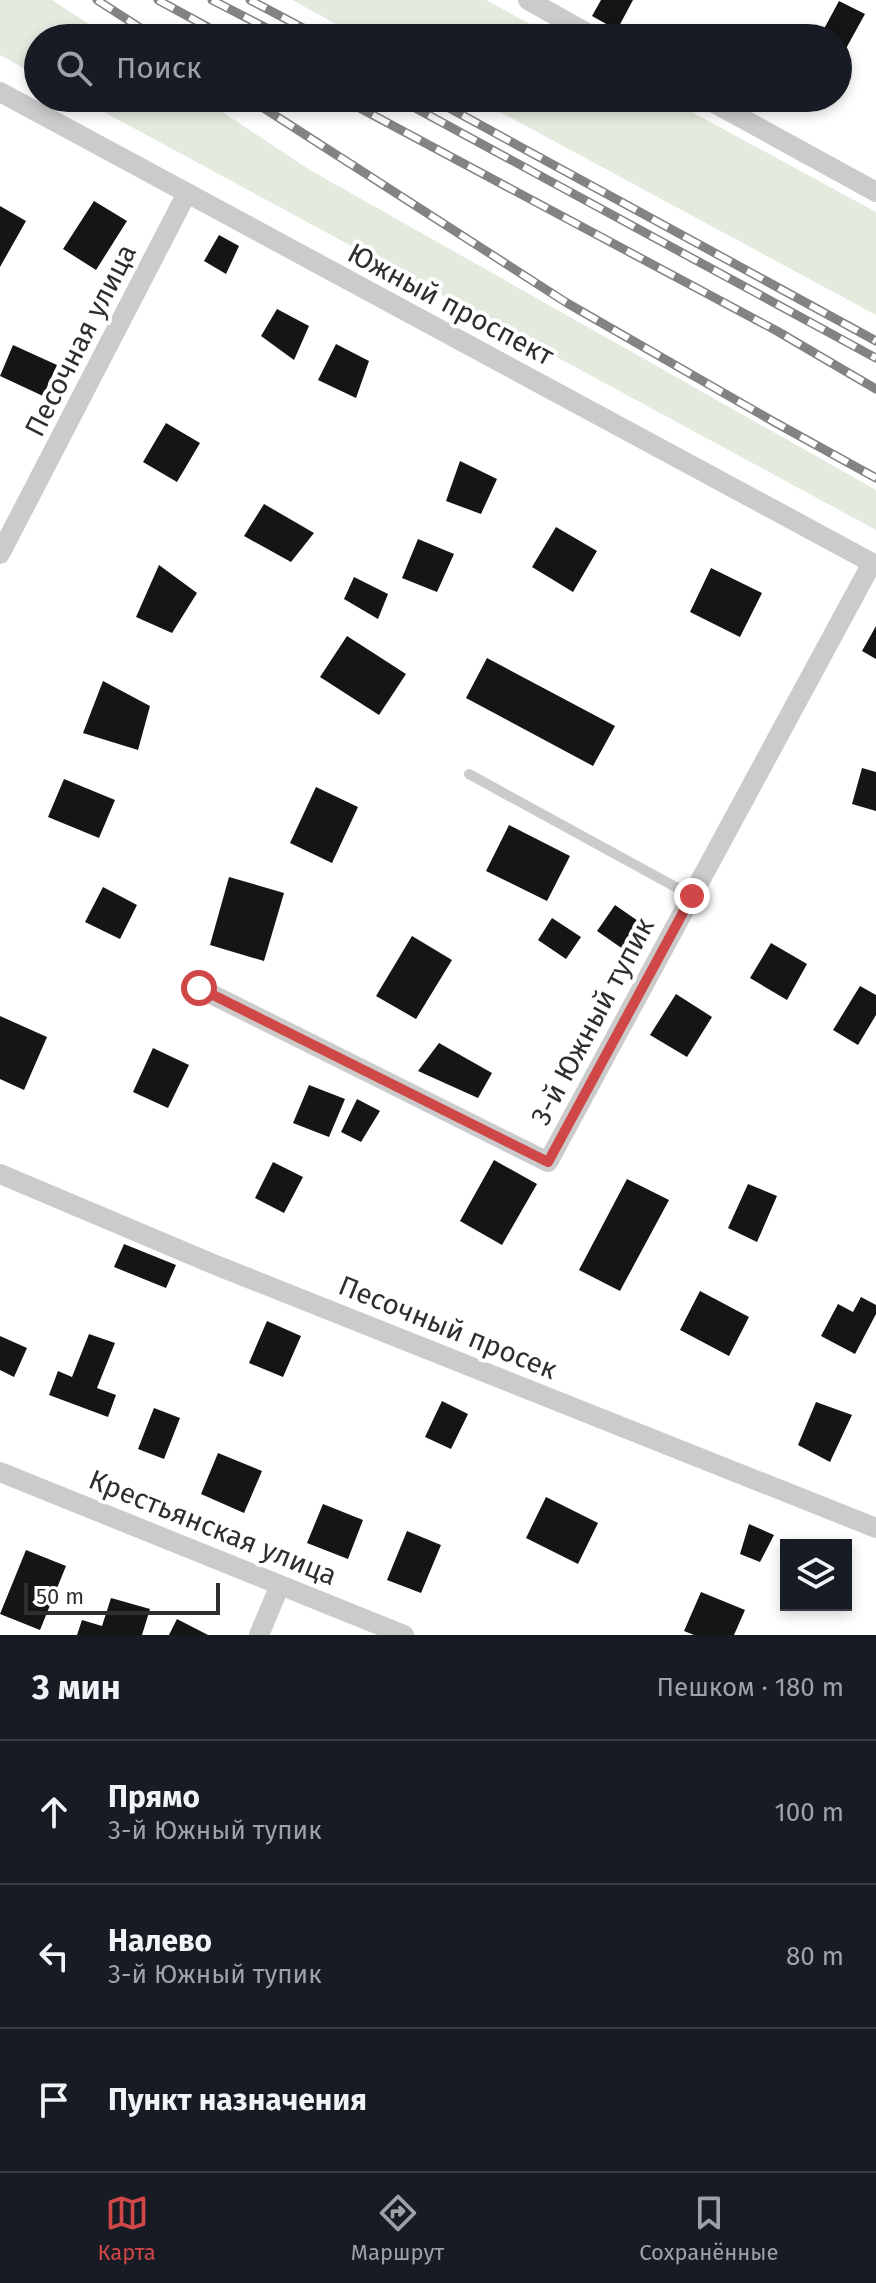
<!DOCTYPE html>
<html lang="ru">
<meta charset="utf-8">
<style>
:root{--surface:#171b24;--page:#20242c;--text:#f1f3f6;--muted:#9ea1a6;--line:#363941;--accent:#cf4847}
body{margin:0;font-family:"Fira Sans",sans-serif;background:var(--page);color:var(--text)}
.controls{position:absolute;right:24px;bottom:24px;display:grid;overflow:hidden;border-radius:0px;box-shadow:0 4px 12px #0003}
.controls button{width:72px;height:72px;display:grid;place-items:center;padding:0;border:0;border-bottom:2px solid var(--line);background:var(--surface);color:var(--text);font:40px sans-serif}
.scale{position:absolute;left:24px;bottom:20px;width:196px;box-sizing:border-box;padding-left:8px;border:4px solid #2e2e2e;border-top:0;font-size:22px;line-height:28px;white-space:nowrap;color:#2e2e2e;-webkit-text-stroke:6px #fff;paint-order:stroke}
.stop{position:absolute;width:24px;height:24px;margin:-18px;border:6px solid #cf4847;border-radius:50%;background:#fff}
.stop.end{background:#cf4847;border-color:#fff;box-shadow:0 2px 8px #0008}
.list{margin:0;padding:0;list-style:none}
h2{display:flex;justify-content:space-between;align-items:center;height:104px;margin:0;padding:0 32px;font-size:34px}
h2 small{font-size:26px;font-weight:400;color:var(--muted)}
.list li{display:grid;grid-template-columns:52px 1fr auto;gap:24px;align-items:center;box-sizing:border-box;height:144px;padding:0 32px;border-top:2px solid var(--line)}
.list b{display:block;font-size:30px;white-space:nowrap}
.list p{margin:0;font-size:26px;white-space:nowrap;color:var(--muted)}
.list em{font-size:26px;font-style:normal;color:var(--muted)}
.icon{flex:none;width:44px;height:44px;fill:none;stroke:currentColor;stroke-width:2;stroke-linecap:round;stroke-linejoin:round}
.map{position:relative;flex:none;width:876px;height:1635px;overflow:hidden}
.search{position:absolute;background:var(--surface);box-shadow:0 4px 12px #0003;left:24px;right:24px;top:24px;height:88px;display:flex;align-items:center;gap:20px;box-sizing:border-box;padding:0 28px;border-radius:44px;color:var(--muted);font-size:30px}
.sheet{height:536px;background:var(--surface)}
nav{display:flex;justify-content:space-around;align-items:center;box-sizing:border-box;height:112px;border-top:2px solid var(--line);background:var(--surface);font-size:22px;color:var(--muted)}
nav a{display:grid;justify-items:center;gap:4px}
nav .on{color:var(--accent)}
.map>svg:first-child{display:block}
.green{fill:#e3eade}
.building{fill:#151515}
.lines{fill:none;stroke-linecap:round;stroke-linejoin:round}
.lane{stroke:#cbcbcb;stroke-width:10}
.street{stroke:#cbcbcb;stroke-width:20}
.rail-casing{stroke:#838383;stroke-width:9}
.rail{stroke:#fff;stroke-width:6;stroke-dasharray:18;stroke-linecap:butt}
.route{stroke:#cf4847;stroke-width:10}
.labels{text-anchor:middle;stroke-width:8;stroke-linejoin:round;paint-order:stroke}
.street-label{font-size:28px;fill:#2e2e2e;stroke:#fff}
</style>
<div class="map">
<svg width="876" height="1635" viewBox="0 0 876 1635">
<rect width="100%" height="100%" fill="#fff"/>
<path class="green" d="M0,0H52L110,38H38V76L0,55Z
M292,0H486L556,38H362Z
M78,98H201L310,170L876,490V530Z
M474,98H666L876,212V315Z"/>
<path class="building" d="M601,0H633L617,30L592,16Z
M839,1L865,14L838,63V38H819Z
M94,201L127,221L96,270L63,249Z
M0,206L26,221L0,267Z
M219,235L239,246L226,274L204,261Z
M277,309L309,326L294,360L261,336Z
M336,344L369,361L356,398L318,380Z
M13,345L57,365L43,396L0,376Z
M166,423L200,443L177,482L143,462Z
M460,461L497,479L481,514L446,501Z
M264,504L314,533L291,562L244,536Z
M556,527L597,551L573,592L532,567Z
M418,539L454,554L437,592L402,578Z
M159,565L197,593L172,633L136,617Z
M711,568L762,593L740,637L690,612Z
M354,577L388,594L378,619L344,599Z
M876,626V659L862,651Z
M347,636L406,674L379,715L320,677Z
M487,658L615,726L593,766L466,698Z
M103,681L150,706L138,750L83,733Z
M862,768L876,772V811L852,804Z
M64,779L115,800L99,838L48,817Z
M316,787L358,807L332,863L290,843Z
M509,825L570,856L547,901L486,871Z
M229,877L284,893L264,961L210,945Z
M103,887L137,905L120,939L85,922Z
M615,905L651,930L633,956L597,931Z
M552,918L581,937L566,959L538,940Z
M412,936L452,960L416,1019L376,996Z
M771,943L807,964L787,1000L750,978Z
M860,986L876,995V1015L858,1045L833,1030Z
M676,994L712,1017L687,1057L650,1035Z
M0,1016L47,1037L24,1090L0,1079Z
M439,1043L492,1073L478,1098L418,1071Z
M153,1048L189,1065L168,1108L133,1092Z
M309,1085L345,1099L329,1137L293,1123Z
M357,1099L380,1111L361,1142L341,1132Z
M494,1160L537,1184L502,1245L460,1221Z
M273,1162L303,1177L284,1213L255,1198Z
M627,1179L669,1200L620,1291L579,1270Z
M748,1184L777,1196L757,1242L728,1228Z
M124,1244L176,1265L166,1288L114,1267Z
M700,1291L749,1317L729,1356L680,1330Z
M861,1297L876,1305V1314L855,1354L821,1336L838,1304L853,1312Z
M267,1321L301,1336L283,1377L249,1363Z
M89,1334L115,1343L97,1388L116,1395L108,1417L49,1395L58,1371L72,1377Z
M0,1336L27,1348L14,1377L0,1370Z
M442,1401L468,1414L451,1449L425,1437Z
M816,1402L852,1415L830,1462L798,1445Z
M154,1408L180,1418L164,1459L138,1449Z
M218,1453L262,1471L244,1513L201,1494Z
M546,1497L598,1523L578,1564L526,1538Z
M323,1504L363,1520L348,1559L307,1543Z
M749,1524L774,1535L760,1562L740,1554Z
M407,1531L441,1545L421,1593L387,1580Z
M26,1550L66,1566L40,1630L0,1614Z
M701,1592L745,1610L734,1635H694L684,1631Z
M111,1598L150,1609L142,1635H77L82,1620L102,1626Z
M177,1619L208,1635H169Z"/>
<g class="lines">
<path class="lane" d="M469,774L692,896"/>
<path class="street" d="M528,0L596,38
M0,92L876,565
M705,98L876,192
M0,554L187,193
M199,988L548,1162L872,563
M0,1174L213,1264L876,1528
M0,1472L404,1635
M259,1635L280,1585"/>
<g class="rail-casing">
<path id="rail" d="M97,0L156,38
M158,0L228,38
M212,0L286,38
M250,0L322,38
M248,98L567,303L776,423L876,478
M341,98L777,331L876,389
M397,98L876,358
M431,98L876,341"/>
</g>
<use href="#rail" class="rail"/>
</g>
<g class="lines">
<path class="route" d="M199,988L548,1162L692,896"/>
</g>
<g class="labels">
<g class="street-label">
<text transform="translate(451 304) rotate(28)" y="10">Южный проспект</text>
<text transform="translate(80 340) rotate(-63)" y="10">Песочная улица</text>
<text transform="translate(592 1021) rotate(-62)" y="10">3-й Южный тупик</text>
<text transform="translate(448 1327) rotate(22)" y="10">Песочный просек</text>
<text transform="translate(213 1527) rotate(22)" y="10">Крестьянская улица</text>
</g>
</g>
</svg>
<div class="controls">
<button><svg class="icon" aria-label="layers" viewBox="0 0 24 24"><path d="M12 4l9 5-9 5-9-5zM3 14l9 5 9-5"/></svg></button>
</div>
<div class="scale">50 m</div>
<div class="stop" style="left:199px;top:988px"></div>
<div class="stop end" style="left:692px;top:896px"></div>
<div class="search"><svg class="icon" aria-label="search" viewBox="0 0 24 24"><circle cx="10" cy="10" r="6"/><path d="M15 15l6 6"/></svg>Поиск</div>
</div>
<section class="sheet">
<h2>3 мин<small>Пешком · 180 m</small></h2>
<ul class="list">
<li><svg class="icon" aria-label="ahead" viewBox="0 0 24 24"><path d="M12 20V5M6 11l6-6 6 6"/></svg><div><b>Прямо</b><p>3-й Южный тупик</p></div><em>100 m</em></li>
<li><svg class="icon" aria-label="left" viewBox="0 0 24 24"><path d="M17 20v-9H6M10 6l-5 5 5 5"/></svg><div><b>Налево</b><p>3-й Южный тупик</p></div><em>80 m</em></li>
<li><svg class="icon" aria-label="arrive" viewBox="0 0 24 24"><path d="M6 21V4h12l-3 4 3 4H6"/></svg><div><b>Пункт назначения</b></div></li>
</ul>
</section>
<nav>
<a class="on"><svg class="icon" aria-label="map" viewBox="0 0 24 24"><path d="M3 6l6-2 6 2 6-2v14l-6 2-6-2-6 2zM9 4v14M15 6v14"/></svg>Карта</a>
<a><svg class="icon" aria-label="directions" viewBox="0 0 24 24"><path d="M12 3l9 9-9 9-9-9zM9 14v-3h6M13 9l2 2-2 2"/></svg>Маршрут</a>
<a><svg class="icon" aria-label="saved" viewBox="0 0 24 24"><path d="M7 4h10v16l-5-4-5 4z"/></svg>Сохранённые</a>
</nav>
